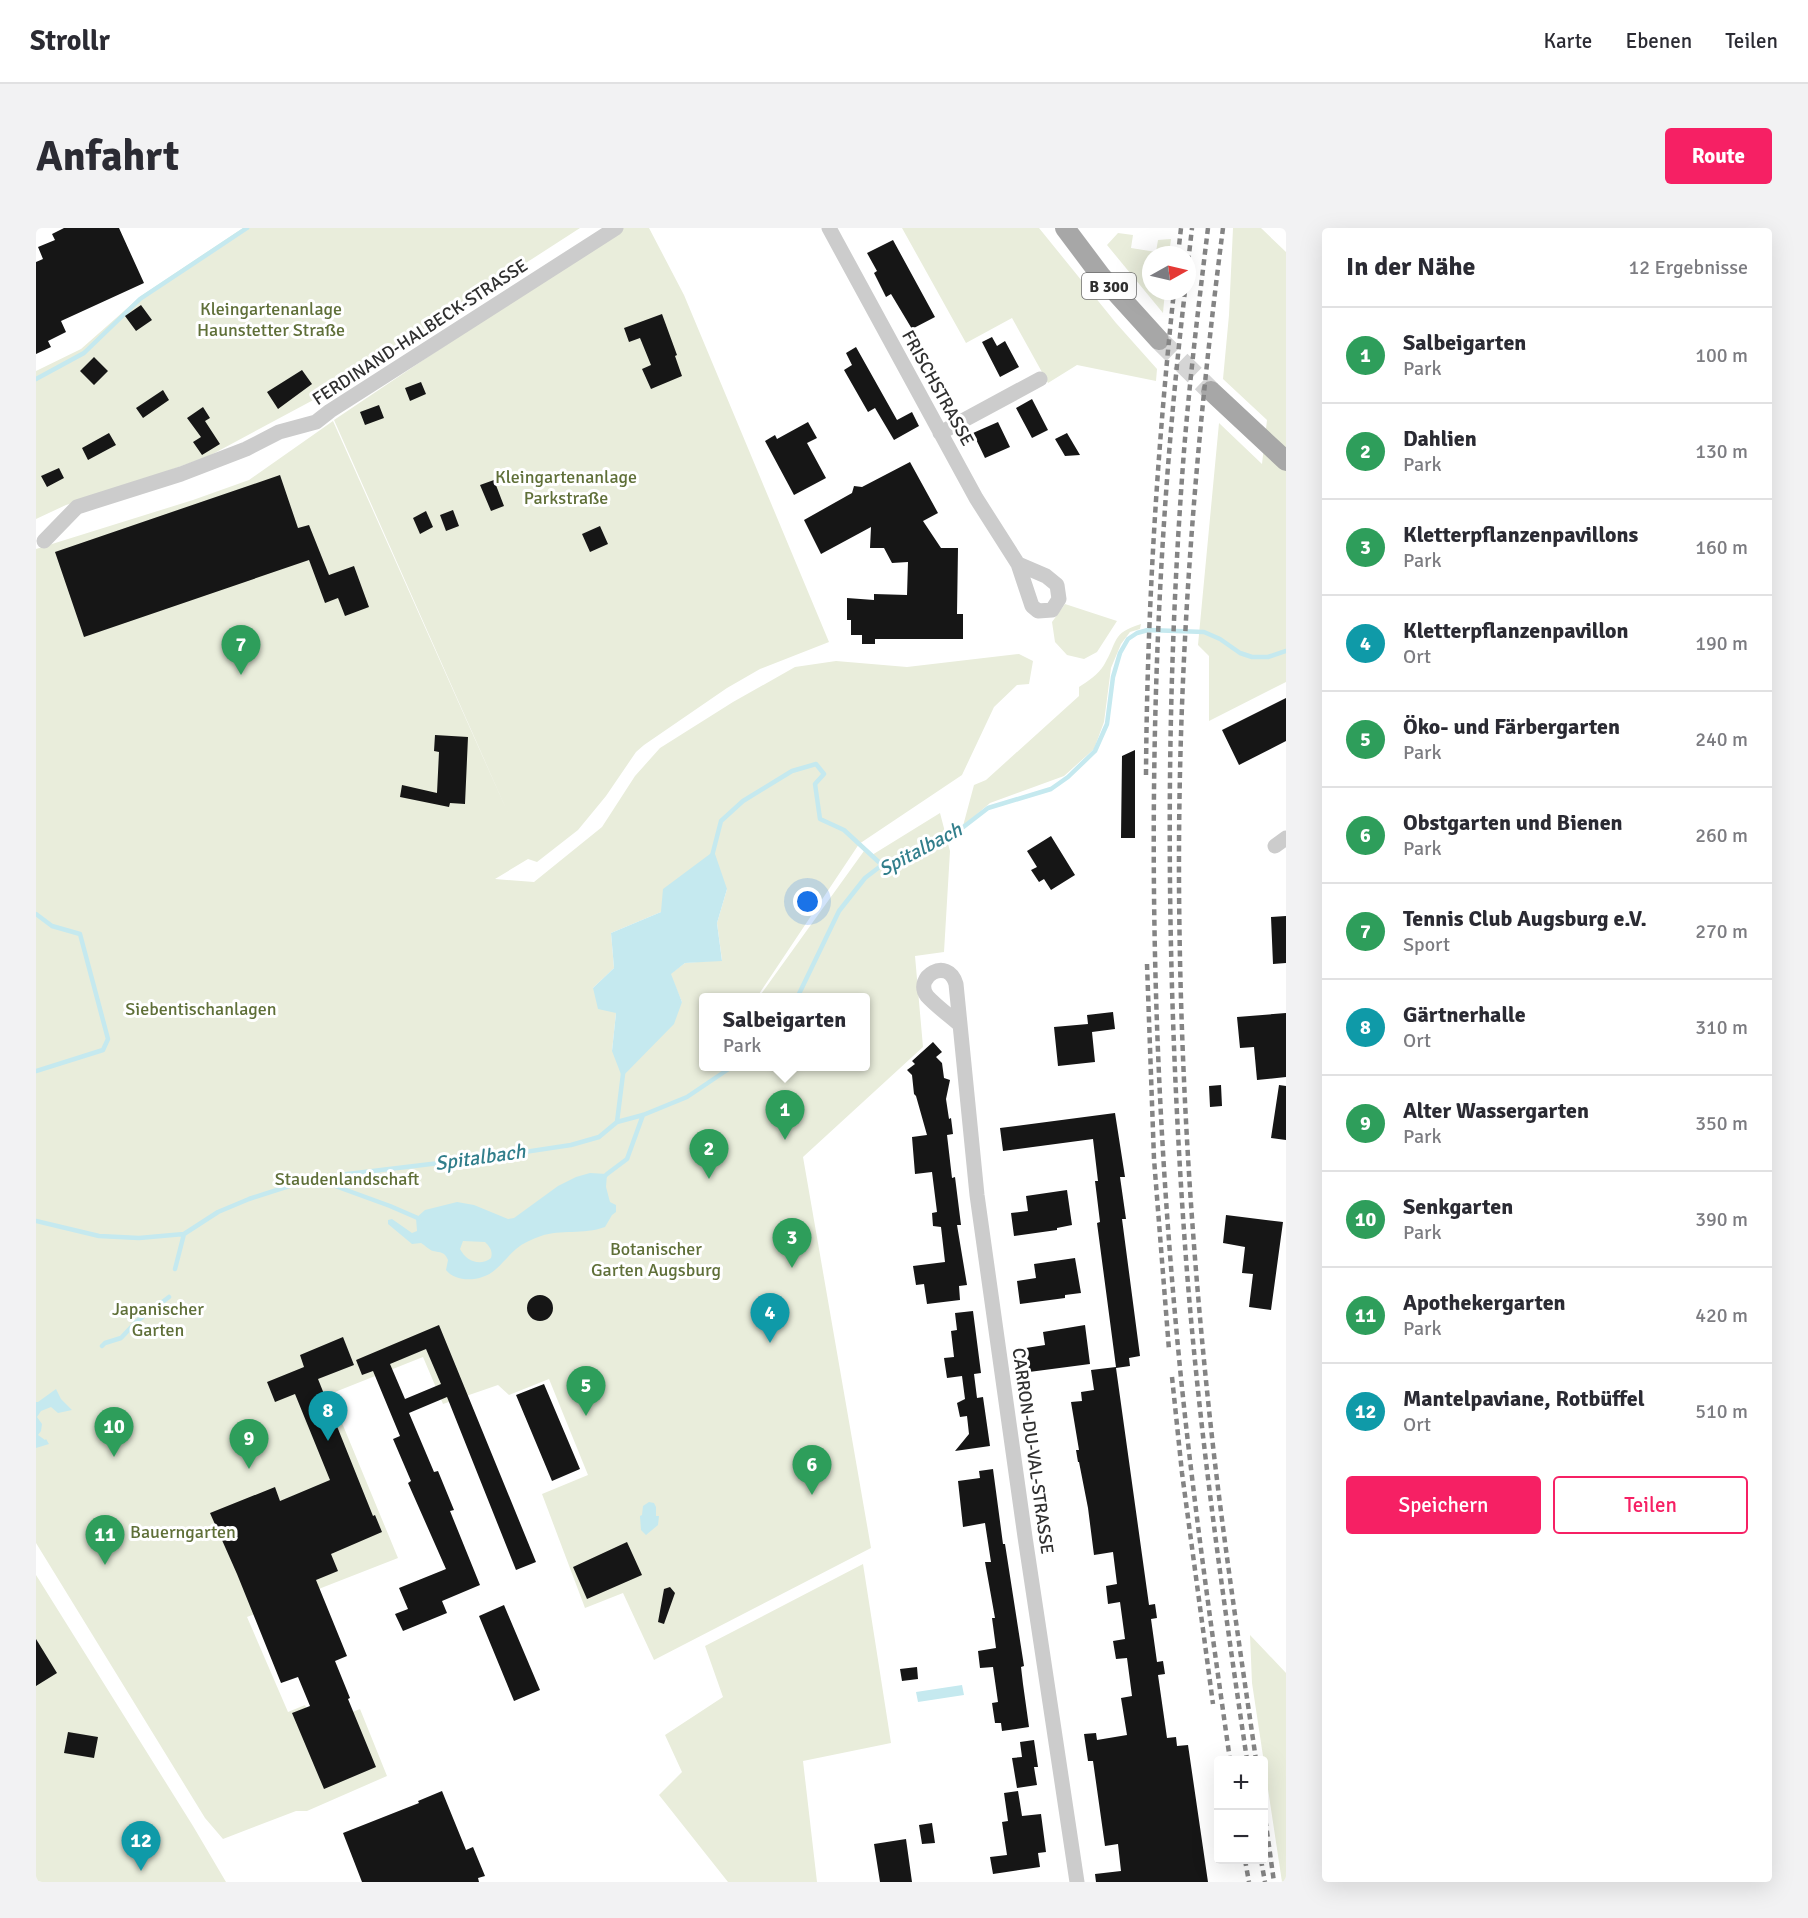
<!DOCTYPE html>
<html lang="de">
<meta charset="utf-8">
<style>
:root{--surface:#fff;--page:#f2f2f3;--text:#2b2b33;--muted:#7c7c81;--line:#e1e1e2;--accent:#f62064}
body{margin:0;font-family:Signika,sans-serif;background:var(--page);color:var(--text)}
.controls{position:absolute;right:18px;bottom:18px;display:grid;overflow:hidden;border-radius:6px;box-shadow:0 6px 24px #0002}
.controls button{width:54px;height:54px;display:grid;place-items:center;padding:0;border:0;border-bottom:2px solid var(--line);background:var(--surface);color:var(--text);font:30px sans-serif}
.compass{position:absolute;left:1106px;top:18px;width:54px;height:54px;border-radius:50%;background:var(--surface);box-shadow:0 6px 24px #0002;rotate:82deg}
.you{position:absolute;left:772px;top:674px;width:21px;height:21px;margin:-15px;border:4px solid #fff;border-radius:50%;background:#1a73e8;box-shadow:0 0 0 9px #1a73e833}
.badge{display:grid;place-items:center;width:39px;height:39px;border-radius:50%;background:var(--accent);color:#fff;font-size:20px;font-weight:700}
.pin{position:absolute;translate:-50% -50px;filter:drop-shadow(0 2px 3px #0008)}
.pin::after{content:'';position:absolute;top:32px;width:21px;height:18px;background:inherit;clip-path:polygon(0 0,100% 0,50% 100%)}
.popup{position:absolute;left:663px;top:765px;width:171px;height:78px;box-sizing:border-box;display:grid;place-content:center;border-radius:6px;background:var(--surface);filter:drop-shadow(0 2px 4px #0005);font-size:20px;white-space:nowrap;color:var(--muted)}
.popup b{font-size:22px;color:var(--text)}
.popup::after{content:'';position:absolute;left:50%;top:100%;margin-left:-12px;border:12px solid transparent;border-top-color:var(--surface)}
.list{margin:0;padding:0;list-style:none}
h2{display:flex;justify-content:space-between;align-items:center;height:78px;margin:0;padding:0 24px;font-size:26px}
h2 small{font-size:20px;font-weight:400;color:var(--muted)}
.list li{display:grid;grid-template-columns:39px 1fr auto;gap:18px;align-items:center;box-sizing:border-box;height:96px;padding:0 24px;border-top:2px solid var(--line)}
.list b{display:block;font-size:22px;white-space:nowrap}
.list p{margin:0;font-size:20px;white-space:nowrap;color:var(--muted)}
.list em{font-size:20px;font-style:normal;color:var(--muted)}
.actions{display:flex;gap:12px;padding:18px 24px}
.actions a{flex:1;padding:14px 0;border:2px solid var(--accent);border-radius:6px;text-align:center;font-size:21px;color:var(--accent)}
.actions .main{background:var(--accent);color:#fff}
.map{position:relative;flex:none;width:1250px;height:1654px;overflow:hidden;border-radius:6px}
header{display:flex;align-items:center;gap:36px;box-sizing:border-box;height:84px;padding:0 30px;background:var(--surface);border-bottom:2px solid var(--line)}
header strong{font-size:28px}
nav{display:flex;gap:33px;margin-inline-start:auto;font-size:21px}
.intro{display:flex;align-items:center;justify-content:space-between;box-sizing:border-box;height:144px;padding:0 36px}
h1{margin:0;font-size:42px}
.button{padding:15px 27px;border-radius:6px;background:var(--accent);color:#fff;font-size:21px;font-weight:700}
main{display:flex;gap:36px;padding:0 36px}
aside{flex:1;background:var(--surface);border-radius:6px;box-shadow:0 6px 24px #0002}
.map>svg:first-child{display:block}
.green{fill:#e9eddb;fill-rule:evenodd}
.water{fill:#c5e9ef;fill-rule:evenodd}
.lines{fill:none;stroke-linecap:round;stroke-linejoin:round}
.stream{stroke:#c5e9ef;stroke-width:4.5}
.building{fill:#161616;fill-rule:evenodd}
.major-tunnel{stroke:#d5d5d5;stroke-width:20;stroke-dasharray:20 10;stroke-linecap:butt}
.minor{stroke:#ccc;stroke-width:15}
.major{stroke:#a7a7a7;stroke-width:20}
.rail{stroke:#848484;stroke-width:4.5;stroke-dasharray:6 4.5;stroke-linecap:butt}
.labels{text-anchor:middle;stroke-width:6;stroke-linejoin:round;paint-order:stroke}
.shield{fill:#fff;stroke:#6d6d6d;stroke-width:1.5}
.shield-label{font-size:16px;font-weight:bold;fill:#2f2f2f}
.park-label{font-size:18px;fill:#5f6f38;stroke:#fff}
.street-label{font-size:18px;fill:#2f2f2f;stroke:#fff}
.water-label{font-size:20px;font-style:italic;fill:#317e8b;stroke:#fff}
</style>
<header>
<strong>Strollr</strong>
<nav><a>Karte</a><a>Ebenen</a><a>Teilen</a></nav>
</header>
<div class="intro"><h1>Anfahrt</h1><a class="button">Route</a></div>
<main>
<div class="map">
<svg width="1250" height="1654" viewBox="0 0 1250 1654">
<rect width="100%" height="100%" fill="#fff"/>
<path class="green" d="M207,0H544L281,170L173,228L73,264L30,277L0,291V143L45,121L105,68Z
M584,0H613L648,67L793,414L724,441L691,460L608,517L600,524L570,568L542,602L501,634L492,631L459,651L498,654L566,599L599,548L624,520L697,474L759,439L800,433L871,439L983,426L997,433L993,456L981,457L958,479L926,547L823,616L721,769L668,770V838H830V770L723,769L828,623L836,627L904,585L914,623L908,724L879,728L887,819L767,929L835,1320L618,1432L587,1365L549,1380L506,1266L552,1247L513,1151L473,1167L462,1157L407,1176L387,1129L294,1166L362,1330L211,1389L252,1484L269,1477L279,1499L324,1481L351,1548L271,1583H260L187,1611L169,1590L0,1315V321L157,272L213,252L297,193L475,592L298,192ZM691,661L681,695L686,732L649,735L634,746L646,774L576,823L580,785L557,760L578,740L575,705L625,684Z
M866,0H1003L1080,95L1121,141L1120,153L1041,137L1012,155L976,90L930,115Z
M1197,0H1225L1250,24V454L1173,493V428L1162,417L1183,195L1226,236L1231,192L1187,151L1193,87Z
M1082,5L1097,7L1095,20L1120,24L1122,12L1135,11L1133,27H1115V63H1129L1127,85L1071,17Z
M1029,376L1081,393L1061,424L1048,431L1031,427L1019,414L1016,394Z
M1105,396L1104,401L1094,404L1085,416L1075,440L1068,494L1058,521L1028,548L954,575L927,598L938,557L950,552L1043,468V459C1052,453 1062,447 1068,437C1082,414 1075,405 1105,396Z
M827,1336L855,1515L767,1533L781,1654H692L623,1567L646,1544L629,1507L687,1469L669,1418Z
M0,1347L157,1598L190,1654H0Z
M1214,1407L1250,1445V1654H1246L1216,1455Z"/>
<path class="water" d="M678,623L691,661L681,695L686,733L649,735L635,746L646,774L638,796L586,849L576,823L580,785L562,781L557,760L578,740L575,705L625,684L627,661Z
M554,945L571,946L570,959L574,974L580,977V984L576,987L569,999C547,1007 525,1001 505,1008C496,1011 487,1015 480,1021C473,1027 467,1035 460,1041C448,1053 421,1056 410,1042L412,1032C408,1023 405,1025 397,1023C393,1022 389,1017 385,1015L376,1016L352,996V992L356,991L376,1005L381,1003L380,990L389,982L421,974L438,977L472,991L478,990L522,958L540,949ZM427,1013L449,1014C454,1019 457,1023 455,1030C444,1039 430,1033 424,1021Z
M20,1161L25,1171L36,1182L22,1185L15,1179L5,1183L1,1189L6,1196L5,1203L2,1207L9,1212L10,1211L13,1216L0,1220V1174H2Z
M613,1274L618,1275L620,1279V1288H623L622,1297L610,1307L605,1302L604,1288L606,1287L607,1278Z
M926,1457L928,1467L882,1474L880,1464Z"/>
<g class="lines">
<path class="stream" d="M0,151L48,125L104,71L211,0
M676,628L685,593L707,573L756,543L780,536L788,546L779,556L784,591L808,602L846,637
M0,686L16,698L44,706L72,811L67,822L0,843
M761,770L803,683L829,650L846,637L870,625L917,607L952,580L1015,561L1032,549L1059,523L1071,496L1077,449L1084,425L1092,411L1101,405L1112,402L1168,404L1184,411L1204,425L1216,429H1232L1250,423
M581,894L587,846
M567,950L571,946L591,931L607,887
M280,951L354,978L384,991
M0,993L63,1008L103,1010L148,1006L182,984L213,971L278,950L462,928L535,917L563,909L581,894L607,887L651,869L697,838
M139,1041L148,1006
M66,1118L69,1115L85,1110L100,1094L133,1069"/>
</g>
<path class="building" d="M28,0H83L108,55L25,93L30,104L12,113L15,119L0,126V34L7,31L2,19L19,12L16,6Z
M857,12L899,89L876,101L855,66L850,69L838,45L841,43L831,25Z
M105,77L116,92L100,103L89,88Z
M626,86L641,127L639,128L646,148L615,161L606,141L615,137L604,110L593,114L588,100Z
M956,109L961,118L969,113L983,139L964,149L946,114Z
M820,119L861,192L876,184L883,198L858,212L839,180L832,184L808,142L816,137L810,125Z
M58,129L72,143L58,157L44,143Z
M266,142L276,156L242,181L231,164Z
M385,154L390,166L374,173L369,160Z
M127,162L133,172L107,190L100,180Z
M996,171L1012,202L996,210L980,180Z
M343,177L348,190L329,197L324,184Z
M167,179L174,190L169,193L184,216L166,227L157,214L165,209L151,190Z
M772,194L781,210L771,215L790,250L758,267L729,213L739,207L741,211Z
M962,194L974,219L949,230L937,205Z
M73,205L80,217L52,232L46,220Z
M1031,205L1044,227L1029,228L1019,211Z
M874,234L902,285L887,293L905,320H922L921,386H927V411H839V416H826V407H815V392H811V370L838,372V366L871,367L872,334L856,335L848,320H834L835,299L785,326L768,292L816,265L818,258L826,259Z
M23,240L28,250L11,259L5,248Z
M244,247L262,300L273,297L293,347L318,338L333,379L309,388L302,370L289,375L273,332L48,409L19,324Z
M458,252L468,278L455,283L444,257Z
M417,282L423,298L410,303L404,287Z
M390,283L397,299L384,306L377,290Z
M564,298L572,316L554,324L546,306Z
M1250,470V513L1203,537L1186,502Z
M399,507L432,509L429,576L414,575L413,579L364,569L366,557L401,565L403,524L398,523Z
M1099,522V610H1085L1086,528Z
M1015,608L1039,647L1015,662L1008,651L1003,654L995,642L1001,639L991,623Z
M1250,688V735L1237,736L1235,689Z
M1077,784L1079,801L1056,804L1059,834L1022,838L1018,799L1052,796L1051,787Z
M1250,785V849L1221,852L1218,819L1204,820L1201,789Z
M897,814L906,824L900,829L906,835L908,850L914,852L910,871L913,891L915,890L917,906L911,907L916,950L919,949L925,997H921L931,1057L923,1058L924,1072L891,1076L888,1056L880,1057L877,1038L909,1034L905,999L897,998L896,985L901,984L896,944L879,946L876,909L891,907L880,868L878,866L876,847L871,842L879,836L876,833Z
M1185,857L1186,878L1174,879L1173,858Z
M1243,857L1250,858V912L1235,910Z
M1079,885L1089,949H1084L1090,991H1086L1104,1128L1093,1130L1094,1138L1080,1140L1113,1377L1119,1376L1121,1390L1115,1391L1121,1434L1127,1433L1129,1446L1122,1447L1131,1510L1140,1509L1141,1518L1152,1517L1172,1654H1060L1059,1646L1085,1643L1082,1616L1069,1618L1057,1533H1052L1048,1506L1060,1505L1061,1512L1091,1507L1085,1470L1096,1468L1091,1430L1080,1431L1077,1413L1089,1411L1084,1374L1072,1376L1070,1358L1081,1356L1077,1324L1058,1327L1052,1280L1043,1234H1042L1040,1222H1043L1035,1174L1046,1173L1045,1164L1058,1162L1055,1142L1080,1139L1061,995L1064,994L1059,953H1062L1057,911L967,923L964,900Z
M1031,962L1036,997L1021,1000V1002L978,1008L975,985L992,983L990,968Z
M1190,987L1247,994L1235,1082L1213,1079L1217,1046L1206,1045L1209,1019L1187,1015Z
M1039,1030L1045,1065L1029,1067V1070L984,1076L981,1053L1000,1050L998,1036Z
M491 1080a13 13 0 1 1 26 0a13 13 0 1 1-26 0Z
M937,1083L945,1145L938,1146L941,1170L947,1169L954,1218L919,1223L933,1206L931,1188L924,1189L921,1175L929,1171L926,1148L911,1150L908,1130L918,1129L915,1103L921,1102L919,1085Z
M403,1097L500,1334L480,1342L411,1169L373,1185L398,1244L402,1243L418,1282L414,1283L444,1357L406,1373L411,1385L367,1403L359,1386L372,1381L363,1360L410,1341L372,1255L375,1253L357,1211L364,1208L337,1143L326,1147L320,1132ZM390,1121L405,1156L369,1171L354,1136Z
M1049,1097L1054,1136L993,1144L990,1120L1009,1117L1007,1104Z
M307,1109L318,1137L282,1151L337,1288L339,1287L346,1304L295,1326L302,1343L280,1352L311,1428L299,1433L314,1470L312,1471L340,1539L288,1561L256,1485L274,1478L262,1449L245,1455L201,1346L174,1285L239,1259L244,1273L294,1252L259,1166L239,1174L231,1154L268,1139L264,1127Z
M508,1156L544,1241L516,1253L480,1167Z
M957,1241L967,1316H969L988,1438L985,1439L987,1456L993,1499L966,1503L965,1495H959L956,1475L962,1474L957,1439L944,1440L942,1423L960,1420L956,1390H959L949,1334H955L949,1295L927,1299L922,1253L944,1250L943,1243Z
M591,1314L606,1347L551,1371L537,1339Z
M634,1359L639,1365L628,1396L622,1394L628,1361Z
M468,1377L504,1462L478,1473L443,1388Z
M0,1411L21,1445L0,1458Z
M881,1439L882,1451L866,1453L864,1441Z
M32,1504L62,1509L58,1530L28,1525Z
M998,1512L1002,1539H998L1001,1557L981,1560L976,1530L986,1529L984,1514Z
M406,1563L430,1622L437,1619L449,1648L442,1650L443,1654H326L307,1605L383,1575L382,1573Z
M982,1563L986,1588L1005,1586L1010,1624L1002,1625L1004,1639L957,1646L954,1629L971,1627L966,1594L972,1593L968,1565Z
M896,1595L899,1615L886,1616L883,1597Z
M870,1611L876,1654H844L838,1616Z"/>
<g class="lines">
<path class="major-tunnel" d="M1123,112L1175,163"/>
<path class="minor" d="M793,0L940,270L982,336L996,378L1002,383L1016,382L1023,371L1021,357L1010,348L982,336
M904,205L1004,151
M8,313L41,279L145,246L210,221L243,204L280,194L294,183L580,0
M1239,618L1250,610
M924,797C914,788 900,778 891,768C877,749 912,728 920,756L941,967L989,1309L1041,1654"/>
<path class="major" d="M1029,0L1065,48L1123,112
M1175,163L1250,233"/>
<path class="rail" d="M1172,0C1163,74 1154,148 1148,223C1128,482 1130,743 1148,1003C1160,1180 1185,1357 1211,1532
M1187,0C1159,217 1142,436 1143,655C1144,843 1156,1032 1177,1218C1189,1323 1205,1428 1220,1532
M1142,27L1145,0
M1151,44L1156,0
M1149,63C1107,423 1109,790 1145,1150C1158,1278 1176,1405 1194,1532
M1110,547C1111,386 1121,223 1138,63
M1111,736L1118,931L1133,1122
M1136,1149L1146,1245L1177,1476
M1228,1582L1238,1654
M1209,1632L1213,1654
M1225,1632L1229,1654"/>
</g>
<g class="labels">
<rect class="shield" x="1046" y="45" width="54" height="26" rx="4.5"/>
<g class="shield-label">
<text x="1073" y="64">B 300</text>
</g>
<g class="park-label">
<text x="235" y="87">Kleingartenanlage<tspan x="235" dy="21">Haunstetter Straße</tspan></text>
<text x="530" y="255">Kleingartenanlage<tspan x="530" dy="21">Parkstraße</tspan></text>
<text x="165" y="787">Siebentischanlagen</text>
<text x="311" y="957">Staudenlandschaft</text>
<text x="620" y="1027">Botanischer<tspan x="620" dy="21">Garten Augsburg</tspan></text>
<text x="122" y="1087">Japanischer<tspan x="122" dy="21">Garten</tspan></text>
<text x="147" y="1310">Bauerngarten</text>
</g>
<g class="street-label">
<text transform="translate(384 104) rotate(-33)" y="6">FERDINAND-HALBECK-STRASSE</text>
<text transform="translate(902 160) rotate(61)" y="6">FRISCHSTRASSE</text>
<text transform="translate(997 1223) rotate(82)" y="6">CARRON-DU-VAL-STRASSE</text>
</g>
<g class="water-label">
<text transform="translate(884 621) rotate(-28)" y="7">Spitalbach</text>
<text transform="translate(444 929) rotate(-8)" y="7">Spitalbach</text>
</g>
</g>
</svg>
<div class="controls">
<button>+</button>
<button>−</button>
</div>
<svg class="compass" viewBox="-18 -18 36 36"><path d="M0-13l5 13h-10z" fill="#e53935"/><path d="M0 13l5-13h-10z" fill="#7c7c81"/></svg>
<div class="you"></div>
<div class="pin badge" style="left:749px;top:912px;background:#2e9e5b">1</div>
<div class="popup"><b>Salbeigarten</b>Park</div>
<div class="pin badge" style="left:673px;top:951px;background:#2e9e5b">2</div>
<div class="pin badge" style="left:756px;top:1040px;background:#2e9e5b">3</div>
<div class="pin badge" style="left:734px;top:1115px;background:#0f9aa8">4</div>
<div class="pin badge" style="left:550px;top:1188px;background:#2e9e5b">5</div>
<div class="pin badge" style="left:776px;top:1267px;background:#2e9e5b">6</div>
<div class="pin badge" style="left:205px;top:447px;background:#2e9e5b">7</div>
<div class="pin badge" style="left:292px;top:1213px;background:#0f9aa8">8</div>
<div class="pin badge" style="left:213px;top:1241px;background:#2e9e5b">9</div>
<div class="pin badge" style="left:78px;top:1229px;background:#2e9e5b">10</div>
<div class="pin badge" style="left:69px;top:1337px;background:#2e9e5b">11</div>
<div class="pin badge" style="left:105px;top:1643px;background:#0f9aa8">12</div>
</div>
<aside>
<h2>In der Nähe<small>12 Ergebnisse</small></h2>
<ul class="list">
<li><span class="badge" style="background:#2e9e5b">1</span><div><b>Salbeigarten</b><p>Park</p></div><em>100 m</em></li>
<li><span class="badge" style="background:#2e9e5b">2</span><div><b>Dahlien</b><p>Park</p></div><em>130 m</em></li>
<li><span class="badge" style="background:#2e9e5b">3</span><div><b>Kletterpflanzenpavillons</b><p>Park</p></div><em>160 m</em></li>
<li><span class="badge" style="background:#0f9aa8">4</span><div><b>Kletterpflanzenpavillon</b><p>Ort</p></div><em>190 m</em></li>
<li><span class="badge" style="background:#2e9e5b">5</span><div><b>Öko- und Färbergarten</b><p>Park</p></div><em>240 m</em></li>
<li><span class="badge" style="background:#2e9e5b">6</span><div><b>Obstgarten und Bienen</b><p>Park</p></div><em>260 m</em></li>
<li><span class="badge" style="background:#2e9e5b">7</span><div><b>Tennis Club Augsburg e.V.</b><p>Sport</p></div><em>270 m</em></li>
<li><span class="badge" style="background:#0f9aa8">8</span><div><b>Gärtnerhalle</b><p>Ort</p></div><em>310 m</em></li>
<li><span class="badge" style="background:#2e9e5b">9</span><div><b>Alter Wassergarten</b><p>Park</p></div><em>350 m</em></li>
<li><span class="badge" style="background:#2e9e5b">10</span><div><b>Senkgarten</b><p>Park</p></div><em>390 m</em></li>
<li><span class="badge" style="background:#2e9e5b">11</span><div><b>Apothekergarten</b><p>Park</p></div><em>420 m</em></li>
<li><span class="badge" style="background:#0f9aa8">12</span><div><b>Mantelpaviane, Rotbüffel</b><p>Ort</p></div><em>510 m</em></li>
</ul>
<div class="actions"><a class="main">Speichern</a><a>Teilen</a></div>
</aside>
</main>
